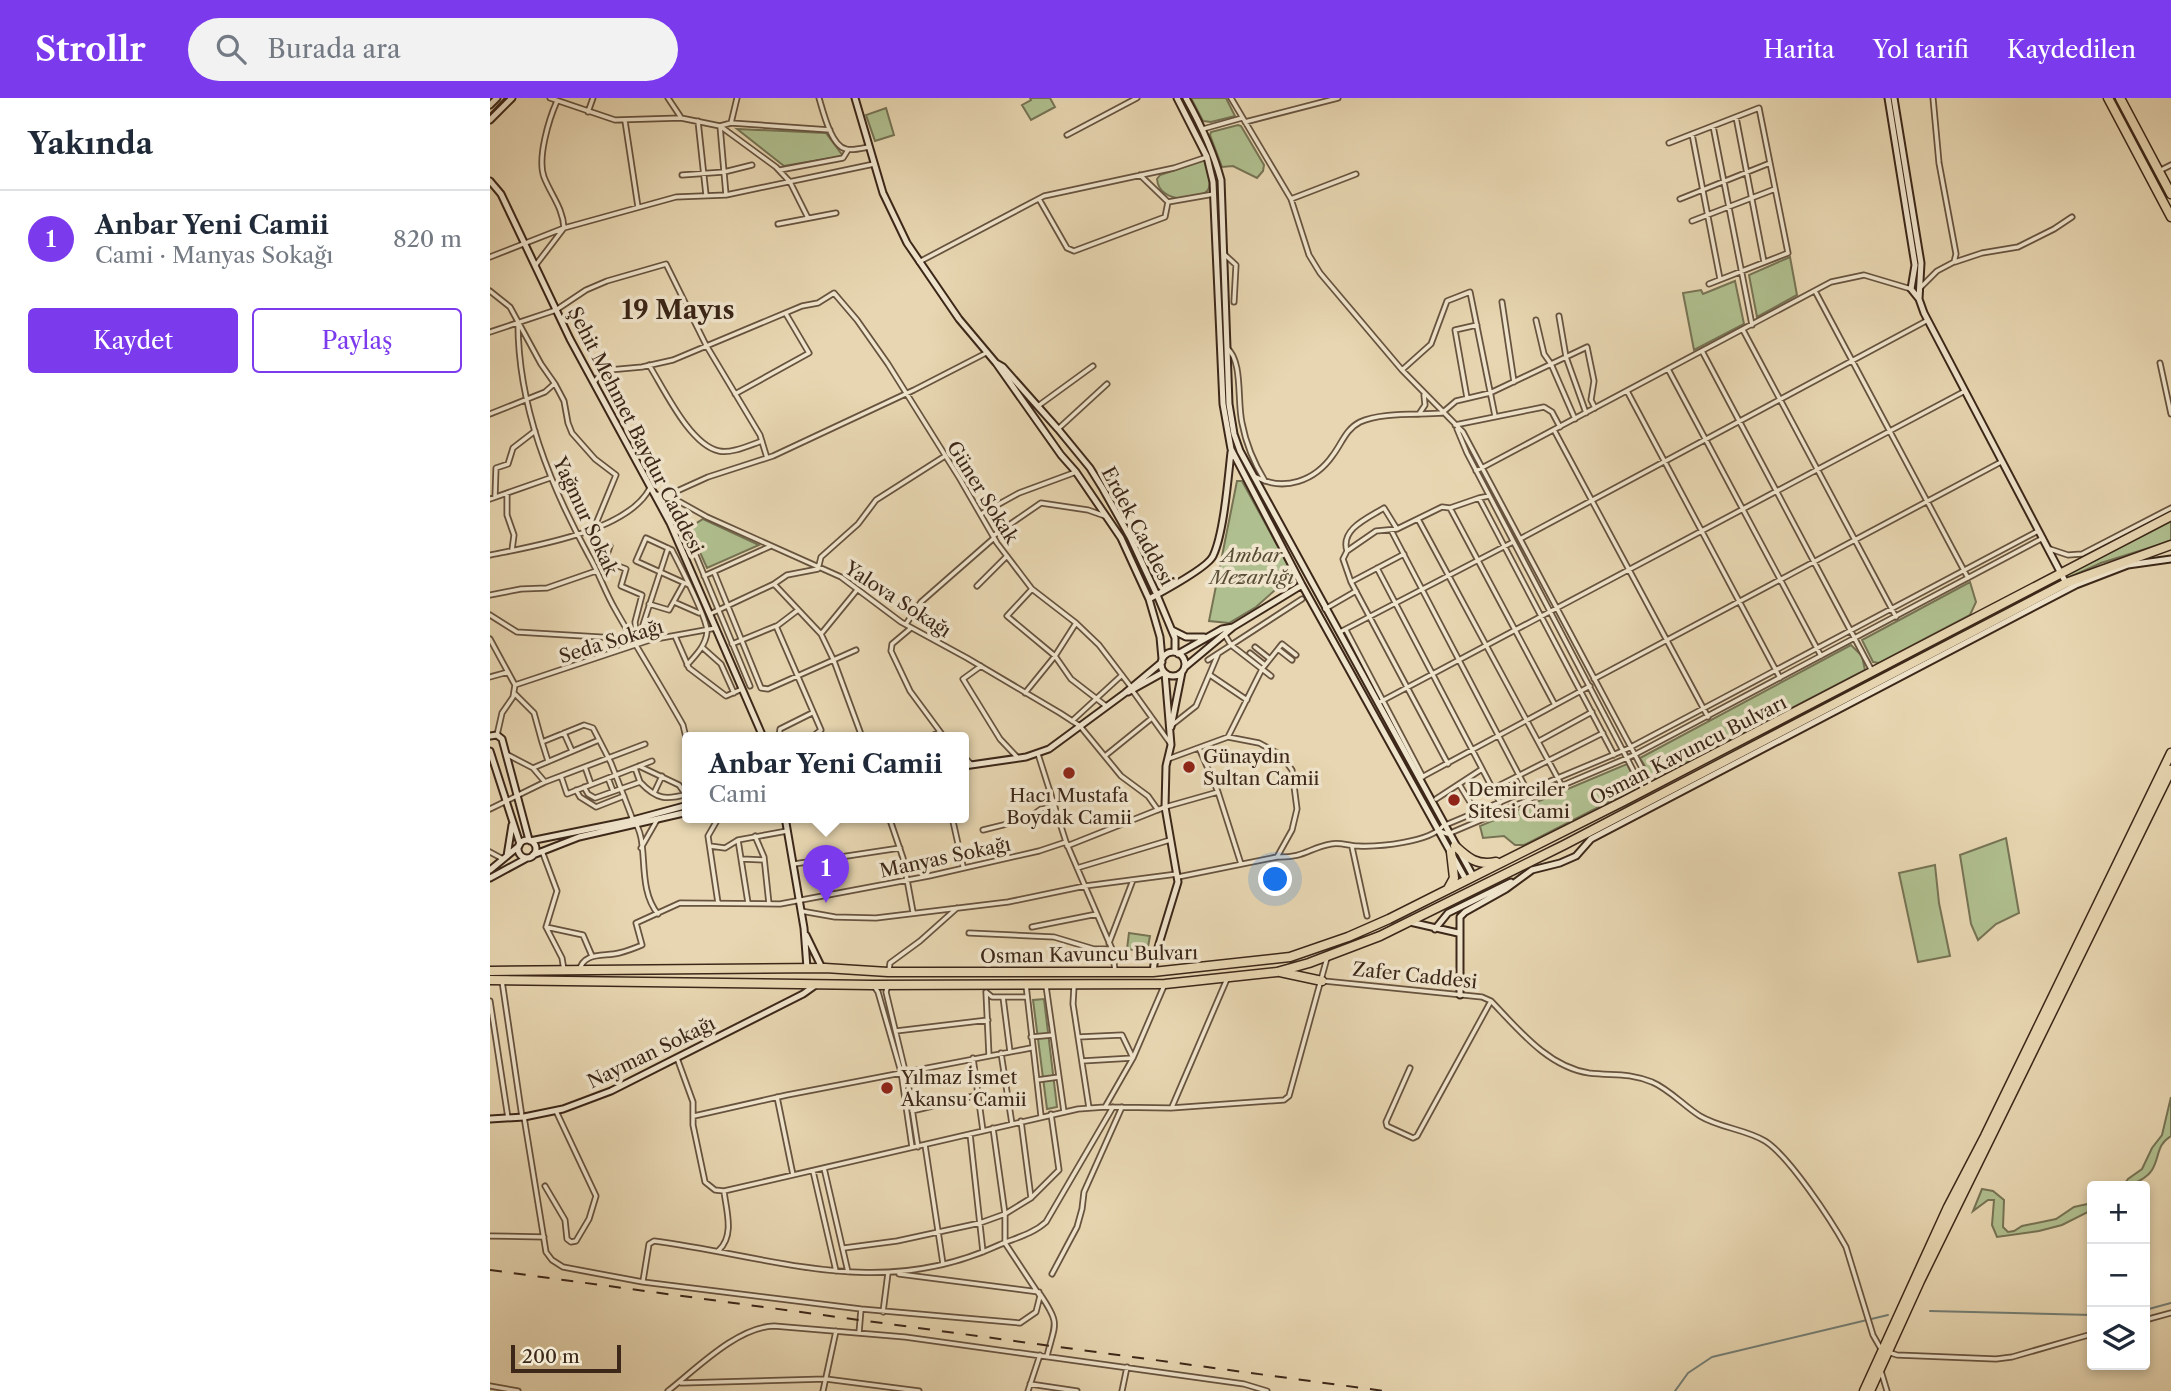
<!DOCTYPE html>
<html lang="tr">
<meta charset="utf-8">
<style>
:root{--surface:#fff;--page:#f2f2f3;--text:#1f2937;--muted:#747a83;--line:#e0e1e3;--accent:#7c3aed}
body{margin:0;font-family:"Libre Caslon Text",serif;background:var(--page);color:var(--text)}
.controls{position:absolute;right:21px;bottom:21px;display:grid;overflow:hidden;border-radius:7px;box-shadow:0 4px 10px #0003}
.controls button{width:63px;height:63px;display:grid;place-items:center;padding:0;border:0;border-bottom:2px solid var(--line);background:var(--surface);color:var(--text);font:35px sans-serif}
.scale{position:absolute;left:21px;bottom:18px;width:110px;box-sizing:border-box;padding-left:7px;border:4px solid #3c2719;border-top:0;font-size:19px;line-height:24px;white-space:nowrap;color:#3c2719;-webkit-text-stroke:5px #efe4cc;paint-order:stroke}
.you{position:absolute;left:786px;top:782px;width:24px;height:24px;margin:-18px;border:5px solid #fff;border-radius:50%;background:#1a73e8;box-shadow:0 0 0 10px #1a73e833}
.badge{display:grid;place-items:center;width:46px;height:46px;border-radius:50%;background:var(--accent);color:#fff;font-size:23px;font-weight:700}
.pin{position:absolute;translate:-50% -58px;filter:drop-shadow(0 2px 4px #0008)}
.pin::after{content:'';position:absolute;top:37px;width:24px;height:21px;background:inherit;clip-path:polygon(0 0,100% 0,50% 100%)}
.popup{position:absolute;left:192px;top:634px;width:287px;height:91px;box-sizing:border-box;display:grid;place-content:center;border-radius:7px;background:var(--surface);filter:drop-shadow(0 2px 5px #0005);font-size:23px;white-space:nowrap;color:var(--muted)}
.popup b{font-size:26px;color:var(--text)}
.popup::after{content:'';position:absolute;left:50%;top:100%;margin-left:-14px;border:14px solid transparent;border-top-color:var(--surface)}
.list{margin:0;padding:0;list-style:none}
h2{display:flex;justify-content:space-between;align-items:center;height:91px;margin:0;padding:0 28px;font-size:30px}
h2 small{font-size:23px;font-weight:400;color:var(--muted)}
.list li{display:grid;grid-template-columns:46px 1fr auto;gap:21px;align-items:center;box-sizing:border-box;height:98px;padding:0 28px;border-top:2px solid var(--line)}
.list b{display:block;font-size:26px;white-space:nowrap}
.list p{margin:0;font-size:23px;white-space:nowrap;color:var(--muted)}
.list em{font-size:23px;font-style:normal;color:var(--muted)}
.actions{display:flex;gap:14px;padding:21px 28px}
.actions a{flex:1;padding:16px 0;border:2px solid var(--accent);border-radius:7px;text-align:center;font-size:24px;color:var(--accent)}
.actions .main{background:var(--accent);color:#fff}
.icon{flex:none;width:38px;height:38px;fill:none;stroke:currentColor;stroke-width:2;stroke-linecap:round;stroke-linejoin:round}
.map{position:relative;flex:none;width:1681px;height:1293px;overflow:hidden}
header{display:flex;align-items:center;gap:42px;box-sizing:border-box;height:98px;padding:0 35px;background:var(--accent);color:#fff}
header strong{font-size:33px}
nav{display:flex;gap:38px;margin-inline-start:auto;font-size:24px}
.search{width:490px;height:63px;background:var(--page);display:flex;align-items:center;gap:18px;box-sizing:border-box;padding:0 24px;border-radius:38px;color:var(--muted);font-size:26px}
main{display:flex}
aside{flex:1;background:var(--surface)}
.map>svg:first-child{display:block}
.green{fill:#b0bf8f;stroke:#767354;stroke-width:2}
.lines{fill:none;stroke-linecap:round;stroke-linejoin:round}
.stream{stroke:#737e75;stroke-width:2}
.street-casing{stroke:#67533f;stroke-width:7}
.secondary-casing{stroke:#3c2719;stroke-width:9}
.highway-casing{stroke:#3c2719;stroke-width:11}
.street{stroke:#efe4cc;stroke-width:3.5}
.secondary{stroke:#efe4cc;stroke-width:5}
.highway{stroke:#e7d6b1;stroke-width:8}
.tram{stroke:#3c2719;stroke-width:2}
.rail{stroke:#3c2719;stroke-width:2;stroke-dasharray:12 12;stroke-linecap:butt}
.poi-dot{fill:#8f2418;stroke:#efe4cc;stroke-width:2.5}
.labels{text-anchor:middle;stroke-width:7;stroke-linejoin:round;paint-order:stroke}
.street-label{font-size:19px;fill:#3c2719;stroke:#efe4cc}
.park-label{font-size:19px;font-style:italic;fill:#594d36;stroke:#efe4cc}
.poi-label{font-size:19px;fill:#3c2719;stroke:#efe4cc;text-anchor:start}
.district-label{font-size:26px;font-weight:bold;fill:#3c2719;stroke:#efe4cc}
</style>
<header>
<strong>Strollr</strong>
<div class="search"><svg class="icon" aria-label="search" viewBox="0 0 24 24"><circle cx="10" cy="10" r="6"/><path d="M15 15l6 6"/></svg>Burada ara</div>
<nav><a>Harita</a><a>Yol tarifi</a><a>Kaydedilen</a></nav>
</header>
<main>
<aside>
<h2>Yakında<small></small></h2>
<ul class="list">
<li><span class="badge">1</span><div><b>Anbar Yeni Camii</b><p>Cami · Manyas Sokağı</p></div><em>820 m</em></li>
</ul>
<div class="actions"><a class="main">Kaydet</a><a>Paylaş</a></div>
</aside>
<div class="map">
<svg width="1681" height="1293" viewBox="0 0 1681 1293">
<rect width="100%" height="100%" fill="#e7d6b1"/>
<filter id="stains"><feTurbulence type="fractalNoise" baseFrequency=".00286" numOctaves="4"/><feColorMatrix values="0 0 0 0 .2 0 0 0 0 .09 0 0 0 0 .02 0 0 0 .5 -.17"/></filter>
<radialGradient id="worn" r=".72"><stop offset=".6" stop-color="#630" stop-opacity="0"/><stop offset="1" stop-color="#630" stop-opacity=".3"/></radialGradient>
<path class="green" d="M540,0H560L565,9L541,22L532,7L541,2Z
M701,0H736L745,18L721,24L713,23Z
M396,10L404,37L385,43L376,17Z
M748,27L751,28L774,67L773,73L767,80L743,68L732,69L720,37L721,34Z
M247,31L336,35L353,58L294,68Z
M715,62C717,70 722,81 719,90C713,104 669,107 667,81L670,77Z
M1300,159L1307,197L1267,219L1259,177Z
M1245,183L1254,226L1204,252L1193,195L1211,192L1213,196Z
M747,383H752L803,476L766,509L739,525L719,523Z
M213,421L269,447L217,470L199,430Z
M1681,423V443L1611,465L1567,485L1498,521L1496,519Z
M1480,484L1486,504L1480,517L1389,565L1383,564L1372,542Z
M1361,547L1372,558L1375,572L1163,682L1150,660Z
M1137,666L1148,689L1034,747H1025L1014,738L993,740L990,728Z
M1516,740L1529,815L1506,826L1488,842L1481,826L1470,757Z
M1445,767L1449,805L1460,858L1428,864L1409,775Z
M639,835L660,838L657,854L637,851Z
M554,901L567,1009L557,1011L543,902Z
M1681,999V1038C1666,1047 1670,1059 1662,1072C1657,1080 1642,1088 1633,1088L1638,1081L1652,1071L1662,1050L1672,1037Z
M1492,1091L1503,1093L1514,1102L1513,1129L1518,1134L1524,1133L1532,1128L1566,1121L1584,1109L1602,1105V1112L1572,1127L1549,1133L1507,1139L1502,1127L1504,1102H1498L1483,1113Z"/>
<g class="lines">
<path class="stream" d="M1655,1212L1681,1205
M1440,1213L1602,1217
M1185,1293L1198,1275L1222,1259L1398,1217"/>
<g class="street-casing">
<path id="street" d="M60,0L125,22L191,20L230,28L286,69L300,84L318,120
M178,0L190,18
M329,0C333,13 341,48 356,51C362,53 373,50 379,49
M741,0L801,101L819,157L830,175L912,272L973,334L1161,687
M98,14L103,0
M1246,19L1274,164
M135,23L148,109
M208,23L216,97
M755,24L848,0
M241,25L247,0
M1223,28L1262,227
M713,31L752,20
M1202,36L1230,181
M577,37L647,0
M1179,45L1269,10L1298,155L1219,186
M290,72L353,60L358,52
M1671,72L1681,67
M192,77L234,74L262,67
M650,77L678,104
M236,97L230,28L241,25L340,32
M549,101L577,150L584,153L675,119L678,104
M801,101L866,76
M1190,101L1280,65
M678,104L724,96
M1202,123L1285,91
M288,126L346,115
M734,156L746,167L744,204
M0,159L74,130L186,99L236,97L384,66
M429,164L554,98L684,70L717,59
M1465,164L1492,155L1528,149L1564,131L1582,119
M45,168L74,130C73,110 61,97 54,79C47,60 59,21 67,3
M1431,189L1447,173L1464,164L1466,156L1449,65L1443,0
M0,193L20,209L51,266L65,286L74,303L78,325L82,335L105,361L126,377L105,428
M1325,193L1478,480
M1012,204L1024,284
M1069,218L1076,259L1096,315
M1046,222L1054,256L1061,266L1085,321
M28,225C28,308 60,387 99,458C109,475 115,494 125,511C147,550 171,588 193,627L198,648
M1253,232L1406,519
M0,234L66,212L96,192L117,183L176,166L216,247L270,337L277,360
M737,250C753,263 747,303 752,325C756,346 764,365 775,383
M1212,253L1382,573
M1670,265L1681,316
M159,267C174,291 200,347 229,353C241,356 260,347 272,343
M1178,271L1331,558
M912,272L941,246L957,203L980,194L1005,318
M104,284L111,276L119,272L152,269L183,262L312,208L328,205L344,195L367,222L398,266L470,381L507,445L542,491L586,525L609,547L641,589
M1137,293L1290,580
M245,296L319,255L296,216
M977,300L965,232L987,227
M548,308L603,268
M952,315L966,303L1000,295L1097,249L1104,283L1101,302L1105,310
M0,316L55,294L64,286
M929,316L935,307L934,297
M965,327L1054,309L1062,314L1070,329
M568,331L617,286
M967,331L977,355L1153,691
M1064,332L1218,619
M986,373L1341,184L1374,177L1421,191
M766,379C794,394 825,383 843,357C852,345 856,331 870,324C891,314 929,317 952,315
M17,395V417L24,437L22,452
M165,396L183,400L217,419L351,479L411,524L477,560L570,615L590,628L631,678L658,698L668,712
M176,398L218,379L283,358L424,292L496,255
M999,398L989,400L1124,657
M5,399L6,370L18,366L23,350L45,333
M0,401L60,380
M183,402L260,588
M960,410L1065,607
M491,416L529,395L586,374
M928,421L1072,688
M901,432L1041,700
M503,438L551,405L598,412L615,418
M1030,441L1438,222
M120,448L115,463L136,471L131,488L152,497L145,524L147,545
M1560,451L1578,457L1592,456L1681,410
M857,453C850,431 878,420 894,410L907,431
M0,457C45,448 138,433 160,390
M887,470L1010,705
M224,474L271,590L278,591L366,552
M214,478L281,448
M861,484L914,456
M284,486L331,536L344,563L372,639
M487,488L517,458
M542,491L517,518L565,558L581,581L616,608
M0,497L31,491L57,490L106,473
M184,504L209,515
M159,506L179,512L194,485
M835,511L866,493
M220,516L284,486L297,477L328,471L331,459L368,426L386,402L455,358
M0,517L27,534L143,541
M416,526L431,504L504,440
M287,528L308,512
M421,530L402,546L401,553L420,593L454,639
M856,532L933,679
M850,534L1023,444
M331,536L367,492
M735,537L741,547L781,578
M185,538L199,570L236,598L252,591
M0,541L25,587L23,599L12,615L7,637
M148,542L178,450
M242,546L286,528L331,632L322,639
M212,549L231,566L244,595
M765,549L780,561
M788,551L802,562
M760,555L775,567
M718,562L812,501
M197,567C206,557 216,547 217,534C218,521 189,466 182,452L156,440L146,463L199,487
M491,568L473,581L510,641L528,660
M720,577L757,602
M0,579L18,574
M1104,581L1511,364
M25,587L160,542L226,530
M642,592L680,645
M535,595L565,558L586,525
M25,596L44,615L52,644
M888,605L1475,293
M582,623L632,577
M682,627L706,608L728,556
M74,635L82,653
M289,639L290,631L322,615
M440,639L450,634
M738,639L772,571L792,546L806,557
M1049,643L1102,614
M709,650L728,694L751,766
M16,656L43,670L55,684
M548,656L576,744L622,851L625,872
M615,658L662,620
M474,659L482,667
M678,661L738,639L769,645L791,657L802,672L807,711L802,732L787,759
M58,663L52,644L94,627L103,630L121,665L143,722C161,742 145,788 168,816
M958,666L861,484L853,461L857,453L886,433L907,431L952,409L960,410L989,400
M149,668L189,687L196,697
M95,669L101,686
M43,670L109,642
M145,670L150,684
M71,678L77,696L162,663
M118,680L123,693
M930,680L1100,588
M969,686L986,714
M94,689L98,696L105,700L150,684C167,702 176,702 198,696
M1002,691L1113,635
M86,692L90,699L106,709L134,698
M164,695L172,678
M946,701L992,671
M0,711L55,684L155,646
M399,719L413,760L423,814
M462,719L473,768
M493,732L537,721L551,711L565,709
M949,733L958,736L1144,657L1553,440
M265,738L274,759L279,806
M248,742L258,805
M220,748L235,750L248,742L297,733
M577,748L675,709L728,694
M862,749L877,818
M151,750L167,722
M52,753L67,793L56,829L72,860L74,872
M0,754L13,761
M252,761L274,762
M304,766L410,750
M587,770L680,742
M688,779L787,759C814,760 819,750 841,746C850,744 859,748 868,748C889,749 940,744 953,728L1137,651L1548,433
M228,805L218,738L229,719
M311,813L345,819L386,820L518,804L595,788L687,776
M56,829L93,837L102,858
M542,829L607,816
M479,835L564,839L604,851H622
M619,845L643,782
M399,872L400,865L430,843L467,810
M89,873C94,853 114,859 129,855C137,853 145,850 152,847L146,825L190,805L290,806L439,778L549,753L576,744
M12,883L32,1019
M834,883L992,899L1001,903C1028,931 1058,969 1099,975C1124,978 1136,974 1162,984C1179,991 1194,1008 1210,1018C1230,1030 1255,1031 1275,1043C1299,1058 1341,1122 1356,1149L1383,1237L1391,1251
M398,887L396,894L418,985L428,1049
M536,887L551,1018
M384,888L388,894L411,974L422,1049
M556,888L574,1014
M584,888L583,906L599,1010
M496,894L499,958
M496,894L502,899H537
M513,899L520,954
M0,903L18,1020
M406,933L498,922
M541,939L563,937
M588,939L632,937L643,960L592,963
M511,955L522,1026
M187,960L203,1004V1027L215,1084L225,1092L234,1093L588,1011L615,1009L681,1010L794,1002L799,998L837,860
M483,960L493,1033
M920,970L896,1024L897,1028L923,1040L927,1038L1001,903
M547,982L569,979
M287,999L303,1077
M615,1009L643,960L674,888
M682,1009L737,881
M422,1013L488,997
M204,1018L297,997L541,950
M34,1019L56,1154L62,1162L73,1169L153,1184L371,1211L530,1225L546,1214L550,1198L515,1145V1116L503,1030
M531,1023L541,1100
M480,1036L493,1154
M435,1047L453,1166
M334,1070L358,1174
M323,1073L346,1173
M55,1088L75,1122L77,1141L81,1144L86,1143L99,1121L106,1098L66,1013
M0,1138L54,1139
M354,1150L407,1143L490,1125L515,1116L541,1100L569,1072L561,1016
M229,1152C245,1137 236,1112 234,1093
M409,1176L549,1194
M562,1176L587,1129L592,1111L594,1094L632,1009
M153,1183L159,1146L164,1143C286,1159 388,1203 509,1147C525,1140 543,1136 556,1124L623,1009
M550,1196C571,1227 565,1225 557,1258
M393,1214L398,1175
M1655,1222L1681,1215
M369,1235L371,1211
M1398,1254L1407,1257L1506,1261L1522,1259L1602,1236
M1391,1273L1397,1293
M191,1285L336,1281L429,1293
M540,1286L587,1293
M0,1288L28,1293
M178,1293C206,1271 247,1229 284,1228L415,1239L754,1286L777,1293
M333,1293L346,1233
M538,1293L550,1257
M632,1293L637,1269"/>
</g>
<g class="secondary-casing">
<path id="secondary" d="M365,0L393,95L417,145L469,221L506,265L571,357L586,374L631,440L659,501L670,539L672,561
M687,0L717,59L723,84L733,306L741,351L812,487L976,782
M696,0C711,27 723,52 731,82L739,306L744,336L750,353L983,778
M1398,0L1425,167L1421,191L1429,201L1434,215L1576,485
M1404,0L1431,165L1429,201
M0,7L7,0
M0,22L22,0
M0,83L11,96L80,241L180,425L273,639
M506,265L513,269L568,331L600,370L613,391L640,439L667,497L685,540V554
M659,501C672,494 718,469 723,458C734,435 738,380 741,354
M682,532L696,539H714
M671 566a12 12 0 1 1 24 0a12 12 0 1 1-24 0Z
M688,556L732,531L743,529
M695,569L743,529L812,487
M638,594L674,574
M681,629L692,574
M0,638L7,637L12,641L39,742
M0,653L30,746
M474,668L536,659L559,651L635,595L672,564
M295,719L314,830L317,870
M28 751a9 9 0 1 1 18 0a9 9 0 1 1-18 0Z
M40,743L139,723L198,707
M43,757L89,739L198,714
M17,758L22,727
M0,772L29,748
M0,780L37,760
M920,824L968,835
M945,831L958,815L1021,784
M316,837L332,870
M663,874L665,859L688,784L675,709L676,668L681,647L675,575
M970,897V819L975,814L1016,791L1042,772L1070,765L1086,758L1101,741L1586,487L1638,467L1681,461
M0,1021L34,1019L73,1011L121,993L313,896L327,886"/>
</g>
<g class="highway-casing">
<path id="highway" d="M1618,0L1681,119
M1630,0L1681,96
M965,748C978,760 987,768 1006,764
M958,791L964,780L961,754
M0,873L335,870L398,874H663L800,859L858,839L899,821L1134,703L1681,418
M790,874L832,883
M0,882L382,887L675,886L787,874L819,865L890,838L1074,747L1576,485L1681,447
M1374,1293L1458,1109L1495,1038L1681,655
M1380,1293L1430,1183L1681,672"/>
</g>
<use href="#street" class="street"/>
<use href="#secondary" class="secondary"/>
<use href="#highway" class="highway"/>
<path class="tram" d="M0,16L15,0"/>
<path class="rail" d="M0,1172L894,1293"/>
</g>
<g class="poi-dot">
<circle cx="699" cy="669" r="7"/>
<circle cx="579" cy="675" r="7"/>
<circle cx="964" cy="702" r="7"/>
<circle cx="397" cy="990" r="7"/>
</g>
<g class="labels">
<g class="street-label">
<text transform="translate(146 332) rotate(63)" y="7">Şehit Mehmet Baydur Caddesi</text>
<text transform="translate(493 394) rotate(58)" y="7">Güner Sokak</text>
<text transform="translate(96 418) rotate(65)" y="7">Yağmur Sokak</text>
<text transform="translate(648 428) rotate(62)" y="7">Erdek Caddesi</text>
<text transform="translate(408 501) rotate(33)" y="7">Yalova Sokağı</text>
<text transform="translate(121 543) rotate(-17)" y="7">Seda Sokağı</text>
<text transform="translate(1198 652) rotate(-27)" y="7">Osman Kavuncu Bulvarı</text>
<text transform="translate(455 759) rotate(-12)" y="7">Manyas Sokağı</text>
<text transform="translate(599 856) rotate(-1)" y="7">Osman Kavuncu Bulvarı</text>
<text transform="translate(925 877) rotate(6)" y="7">Zafer Caddesi</text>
<text transform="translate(161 954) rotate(-26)" y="7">Nayman Sokağı</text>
</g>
<g class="park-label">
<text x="762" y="464">Ambar<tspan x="762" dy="22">Mezarlığı</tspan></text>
</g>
<g class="poi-label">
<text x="713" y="665">Günaydın<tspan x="713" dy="22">Sultan Camii</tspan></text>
<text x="978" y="698">Demirciler<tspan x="978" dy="22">Sitesi Cami</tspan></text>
<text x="579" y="704" text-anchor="middle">Hacı Mustafa<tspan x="579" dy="22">Boydak Camii</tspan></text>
<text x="411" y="986">Yılmaz İsmet<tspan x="411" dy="22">Akansu Camii</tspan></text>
</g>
<g class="district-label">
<text x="188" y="221">19 Mayıs</text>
</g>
</g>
<rect width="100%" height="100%" filter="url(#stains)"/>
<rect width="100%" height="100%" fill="url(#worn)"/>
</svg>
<div class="controls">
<button>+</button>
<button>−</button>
<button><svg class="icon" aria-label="layers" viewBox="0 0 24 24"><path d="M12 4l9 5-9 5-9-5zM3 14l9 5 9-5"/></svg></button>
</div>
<div class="scale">200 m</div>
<div class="you"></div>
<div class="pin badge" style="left:336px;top:805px">1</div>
<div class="popup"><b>Anbar Yeni Camii</b>Cami</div>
</div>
</main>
